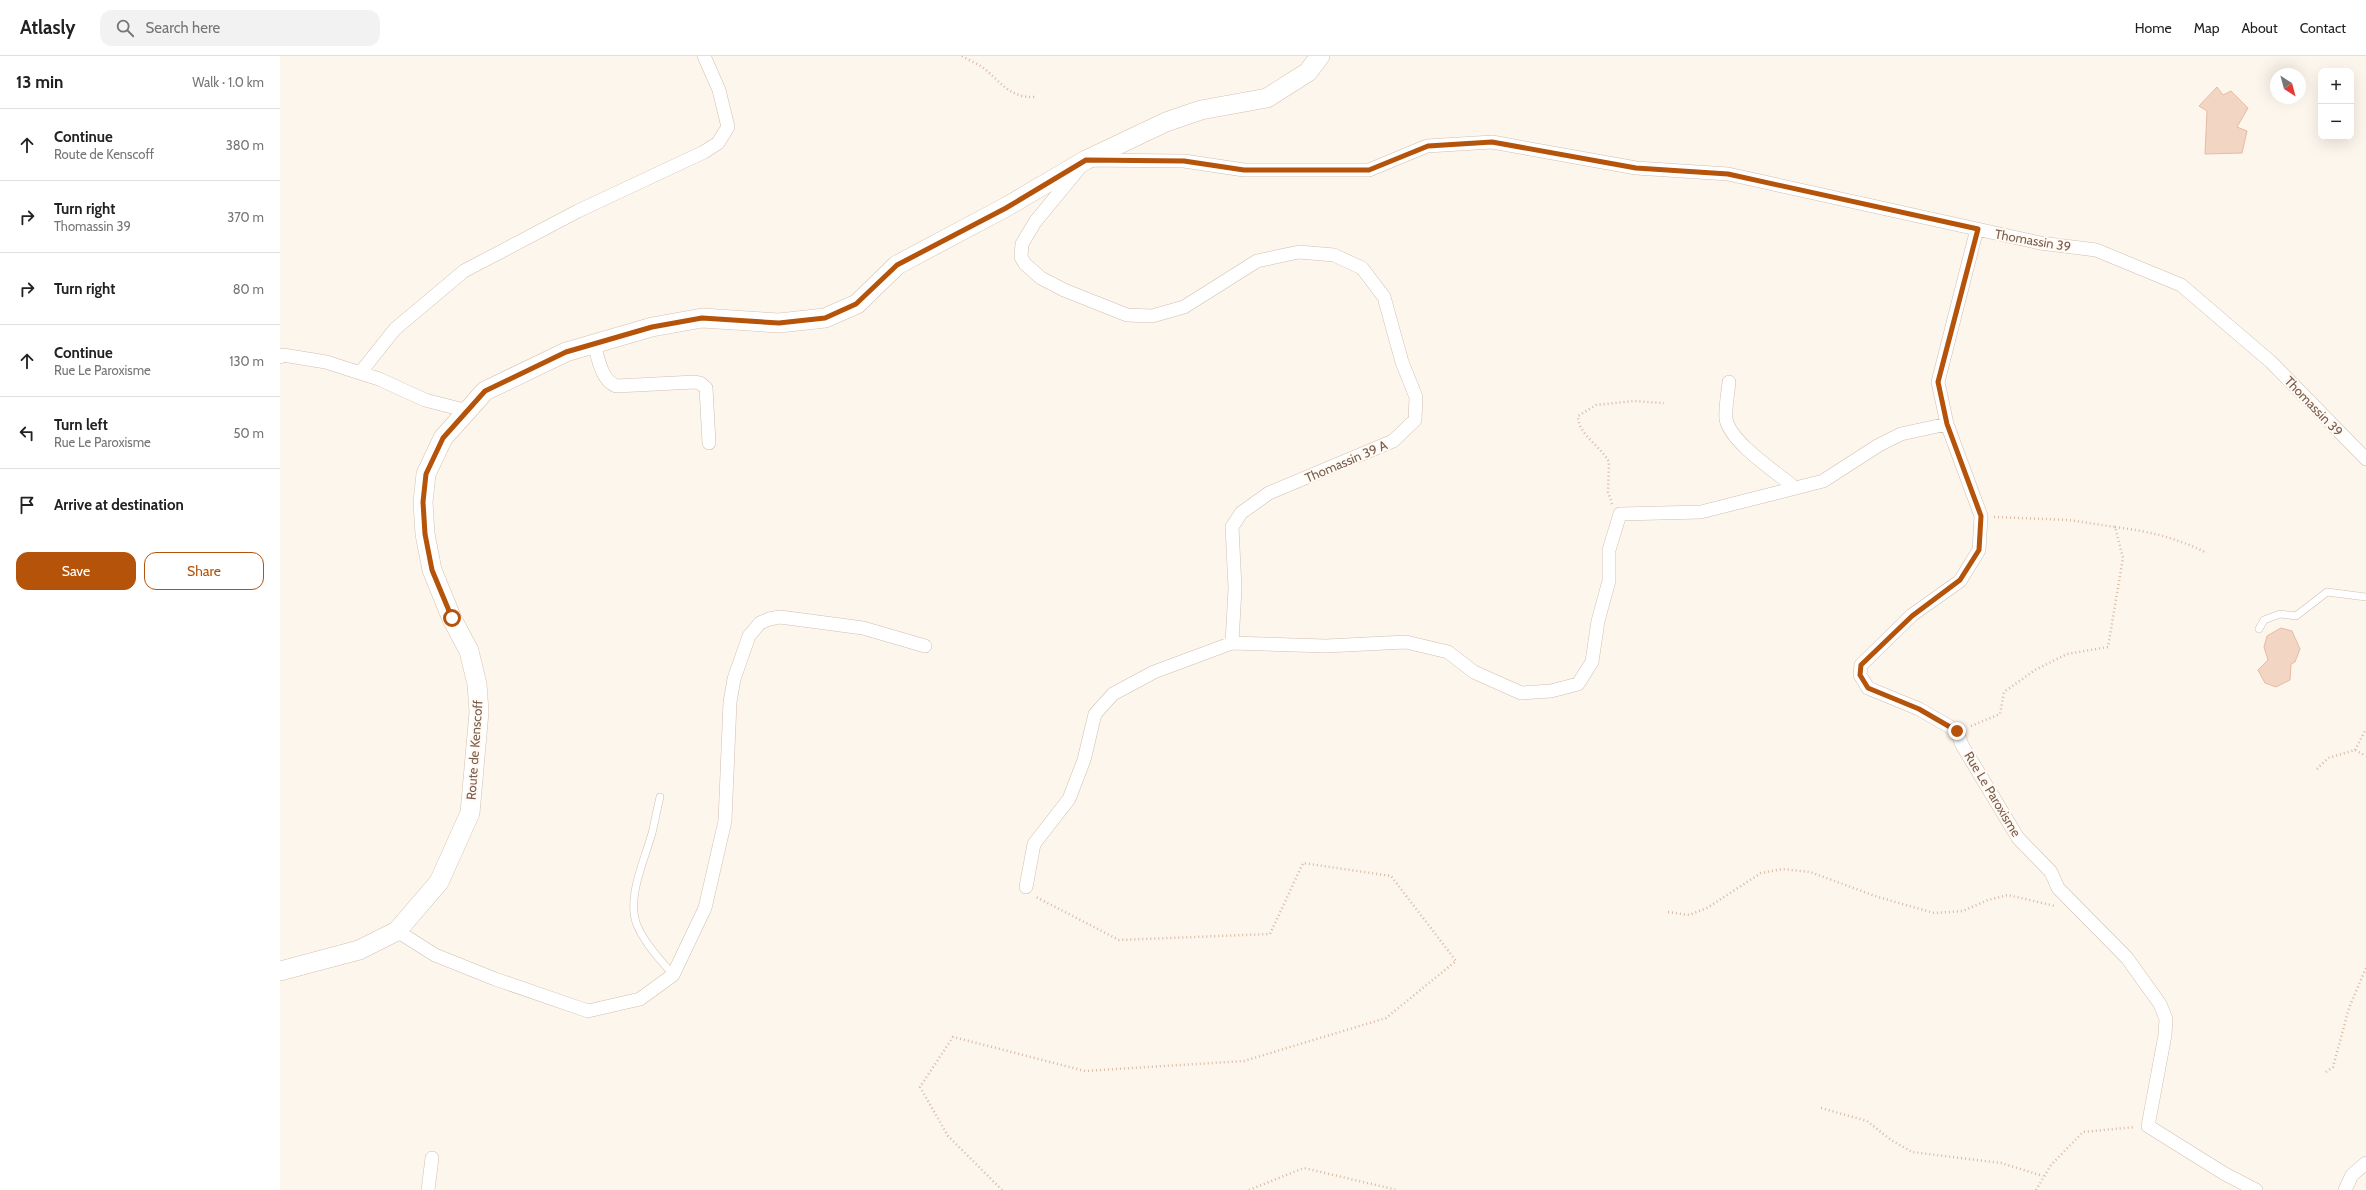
<!DOCTYPE html>
<meta charset="utf-8">
<style>
:root{--surface:#fff;--page:#f2f2f2;--text:#222;--muted:#767676;--line:#e0e0e0;--accent:#b45309}
body{margin:0;font-family:Cabin,sans-serif;background:var(--page);color:var(--text)}
.controls{position:absolute;right:12px;top:12px;display:grid;overflow:hidden;border-radius:8px;box-shadow:0 4px 16px #0002}
.controls button{width:36px;height:36px;display:grid;place-items:center;padding:0;border:0;border-bottom:1px solid var(--line);background:var(--surface);color:var(--text);font:20px sans-serif}
.compass{position:absolute;left:1990px;top:12px;width:36px;height:36px;border-radius:50%;background:var(--surface);box-shadow:0 4px 16px #0002;rotate:144deg}
.stop{position:absolute;width:12px;height:12px;margin:-9px;border:3px solid #b45309;border-radius:50%;background:#fff}
.stop.end{background:#b45309;border-color:#fff;box-shadow:0 1px 4px #0008}
.list{margin:0;padding:0;list-style:none}
h2{display:flex;justify-content:space-between;align-items:center;height:52px;margin:0;padding:0 16px;font-size:17px}
h2 small{font-size:13px;font-weight:400;color:var(--muted)}
.list li{display:grid;grid-template-columns:26px 1fr auto;gap:12px;align-items:center;box-sizing:border-box;height:72px;padding:0 16px;border-top:1px solid var(--line)}
.list b{display:block;font-size:15px;white-space:nowrap}
.list p{margin:0;font-size:13px;white-space:nowrap;color:var(--muted)}
.list em{font-size:13px;font-style:normal;color:var(--muted)}
.actions{display:flex;gap:8px;padding:12px 16px}
.actions a{flex:1;padding:9px 0;border:1px solid var(--accent);border-radius:12px;text-align:center;font-size:14px;color:var(--accent)}
.actions .main{background:var(--accent);color:#fff}
.icon{flex:none;width:22px;height:22px;fill:none;stroke:currentColor;stroke-width:2;stroke-linecap:round;stroke-linejoin:round}
.map{position:relative;flex:none;width:2086px;height:1134px;overflow:hidden}
header{display:flex;align-items:center;gap:24px;box-sizing:border-box;height:56px;padding:0 20px;background:var(--surface);border-bottom:1px solid var(--line)}
header strong{font-size:19px}
nav{display:flex;gap:22px;margin-inline-start:auto;font-size:14px}
.search{width:280px;height:36px;background:var(--page);display:flex;align-items:center;gap:10px;box-sizing:border-box;padding:0 14px;border-radius:12px;color:var(--muted);font-size:15px}
main{display:flex}
aside{flex:1;background:var(--surface)}
.map>svg:first-child{display:block}
.building{fill:#f3d5c3;stroke:#e6bba3}
.lines{fill:none;stroke-linecap:round;stroke-linejoin:round}
.lane-casing{stroke:#d1beb0;stroke-width:8}
.street-casing{stroke:#d1beb0;stroke-width:14}
.secondary-casing{stroke:#d6c0b0;stroke-width:20}
.path{stroke:#d9b8a5;stroke-width:2.5;stroke-dasharray:1 3;stroke-linecap:butt}
.lane{stroke:#fff;stroke-width:7}
.street{stroke:#fff;stroke-width:13}
.secondary{stroke:#fff;stroke-width:19}
.route{stroke:#b45309;stroke-width:5}
.labels{text-anchor:middle;stroke-width:4;stroke-linejoin:round;paint-order:stroke}
.street-label{font-size:13px;fill:#7a5c4d;stroke:#fffaf3}
</style>
<header>
<strong>Atlasly</strong>
<div class="search"><svg class="icon" aria-label="search" viewBox="0 0 24 24"><circle cx="10" cy="10" r="6"/><path d="M15 15l6 6"/></svg>Search here</div>
<nav><a>Home</a><a>Map</a><a>About</a><a>Contact</a></nav>
</header>
<main>
<aside>
<h2>13 min<small>Walk · 1.0 km</small></h2>
<ul class="list">
<li><svg class="icon" aria-label="ahead" viewBox="0 0 24 24"><path d="M12 20V5M6 11l6-6 6 6"/></svg><div><b>Continue</b><p>Route de Kenscoff</p></div><em>380 m</em></li>
<li><svg class="icon" aria-label="right" viewBox="0 0 24 24"><path d="M7 20v-9h11M14 6l5 5-5 5"/></svg><div><b>Turn right</b><p>Thomassin 39</p></div><em>370 m</em></li>
<li><svg class="icon" aria-label="right" viewBox="0 0 24 24"><path d="M7 20v-9h11M14 6l5 5-5 5"/></svg><div><b>Turn right</b></div><em>80 m</em></li>
<li><svg class="icon" aria-label="ahead" viewBox="0 0 24 24"><path d="M12 20V5M6 11l6-6 6 6"/></svg><div><b>Continue</b><p>Rue Le Paroxisme</p></div><em>130 m</em></li>
<li><svg class="icon" aria-label="left" viewBox="0 0 24 24"><path d="M17 20v-9H6M10 6l-5 5 5 5"/></svg><div><b>Turn left</b><p>Rue Le Paroxisme</p></div><em>50 m</em></li>
<li><svg class="icon" aria-label="arrive" viewBox="0 0 24 24"><path d="M6 21V4h12l-3 4 3 4H6"/></svg><div><b>Arrive at destination</b></div></li>
</ul>
<div class="actions"><a class="main">Save</a><a>Share</a></div>
</aside>
<div class="map">
<svg width="2086" height="1134" viewBox="0 0 2086 1134">
<rect width="100%" height="100%" fill="#fdf6ec"/>
<path class="building" d="M1937,31L1943,39L1951,35L1968,52L1957,71L1967,75L1962,97L1925,98L1927,55L1919,50Z
M2001,572L2012,575L2020,593L2015,606L2011,608L2010,624L1996,631L1985,627L1978,614L1988,604L1984,591L1987,580Z"/>
<g class="lines">
<g class="lane-casing">
<path id="lane" d="M1979,573L1984,564L2000,558L2016,560L2047,536L2086,541
M380,741C377,753 375,765 372,777C365,803 346,842 357,869C365,888 380,903 393,919"/>
</g>
<g class="street-casing">
<path id="street" d="M1697,173L1658,326L1667,368L1701,460L1699,494L1680,525L1632,559L1581,609L1580,619L1588,632L1639,653L1677,675L1682,689L1738,782L1771,816L1778,832L1847,902L1880,948L1886,963L1885,979L1868,1070L1945,1118L1976,1134
M314,288C318,301 321,324 336,330L415,326L420,327L426,332L429,387
M0,301L3,299L46,306L99,323L145,344L188,355
M80,317L115,273L184,215L298,155L424,96L438,87L448,71L439,34L424,0
M1449,326C1448,337 1445,352 1446,363C1450,386 1496,416 1514,431
M952,587L1046,590L1126,586L1168,596L1194,616L1241,637L1271,635L1298,628L1312,606L1318,565L1329,525V494L1340,458L1421,456L1543,425L1599,389L1621,378L1667,368
M746,831L754,788L789,743L804,704L815,658L833,638L874,616L952,587L955,532L952,471L961,457L989,437L1113,385L1135,364L1136,341L1122,306L1104,241L1082,212L1054,199L1019,196L977,205L904,251L872,260L847,259L784,234L761,222L745,208L741,201L742,188L755,166L806,104L904,105L964,114H1089L1147,90L1212,86L1356,112L1448,118L1760,187L1816,194L1901,229L1991,306L2086,403
M117,875L155,899L215,923L308,955L360,943L393,919L425,852L445,765L450,646L454,623L469,580L480,567L489,563L500,561L583,572L645,590
M148,1134L152,1102
M2065,1134L2072,1119L2086,1107"/>
</g>
<g class="secondary-casing">
<path id="secondary" d="M0,915L79,894L117,875L159,826L190,757L199,656L197,628L189,595L172,563L152,514L145,478L143,446L146,418L163,382L205,335L286,296L372,271L422,262L499,267L545,262L577,248L617,209L726,151L806,104L886,66L921,54L987,42L1028,16L1040,0"/>
</g>
<path class="path" d="M682,0C688,4 696,7 702,11C721,25 728,42 755,41
M1332,448L1328,436L1329,406C1321,390 1298,379 1298,360L1316,349L1354,345L1384,347
M1835,471C1868,475 1897,482 1927,497
M1691,670L1720,658L1724,636L1755,614L1787,598L1828,591L1843,502L1835,471L1789,464L1714,461
M2075,694L2086,673
M2037,713L2048,702L2075,694L2086,700
M1388,856L1409,859L1427,852L1481,817L1502,813L1530,816L1598,841L1654,857L1683,855L1708,844L1728,839L1775,850
M2046,1016L2053,1011L2069,952L2086,912
M1541,1052L1587,1065L1611,1084L1632,1096L1721,1107L1763,1120
M722,1134L668,1080L640,1031L673,981L805,1015L964,1005L1106,962L1176,905L1111,820L1023,807L990,878L839,884L756,841
M969,1134L1024,1112L1117,1134
M1756,1134L1771,1109L1803,1076L1855,1071"/>
<use href="#lane" class="lane"/>
<use href="#street" class="street"/>
<use href="#secondary" class="secondary"/>
</g>
<g class="lines">
<path class="route" d="M172,562L152,514L145,478L143,446L146,418L163,382L205,335L286,296L372,271L422,262L499,267L545,262L576,248L617,209L726,152L806,104L904,105L964,114H1089L1148,90L1212,86L1356,112L1448,118L1698,173L1658,326L1667,368L1701,460L1699,494L1680,524L1632,560L1581,609L1580,619L1588,632L1639,653L1677,675"/>
</g>
<g class="labels">
<g class="street-label">
<text transform="translate(1753 184) rotate(10)" y="5">Thomassin 39</text>
<text transform="translate(2034 350) rotate(46)" y="5">Thomassin 39</text>
<text transform="translate(1066 405) rotate(-23)" y="5">Thomassin 39 A</text>
<text transform="translate(194 694) rotate(-86)" y="5">Route de Kenscoff</text>
<text transform="translate(1713 738) rotate(59)" y="5">Rue Le Paroxisme</text>
</g>
</g>
</svg>
<div class="controls">
<button>+</button>
<button>−</button>
</div>
<svg class="compass" viewBox="-18 -18 36 36"><path d="M0-13l5 13h-10z" fill="#e53935"/><path d="M0 13l5-13h-10z" fill="#767676"/></svg>
<div class="stop" style="left:172px;top:562px"></div>
<div class="stop end" style="left:1677px;top:675px"></div>
</div>
</main>
